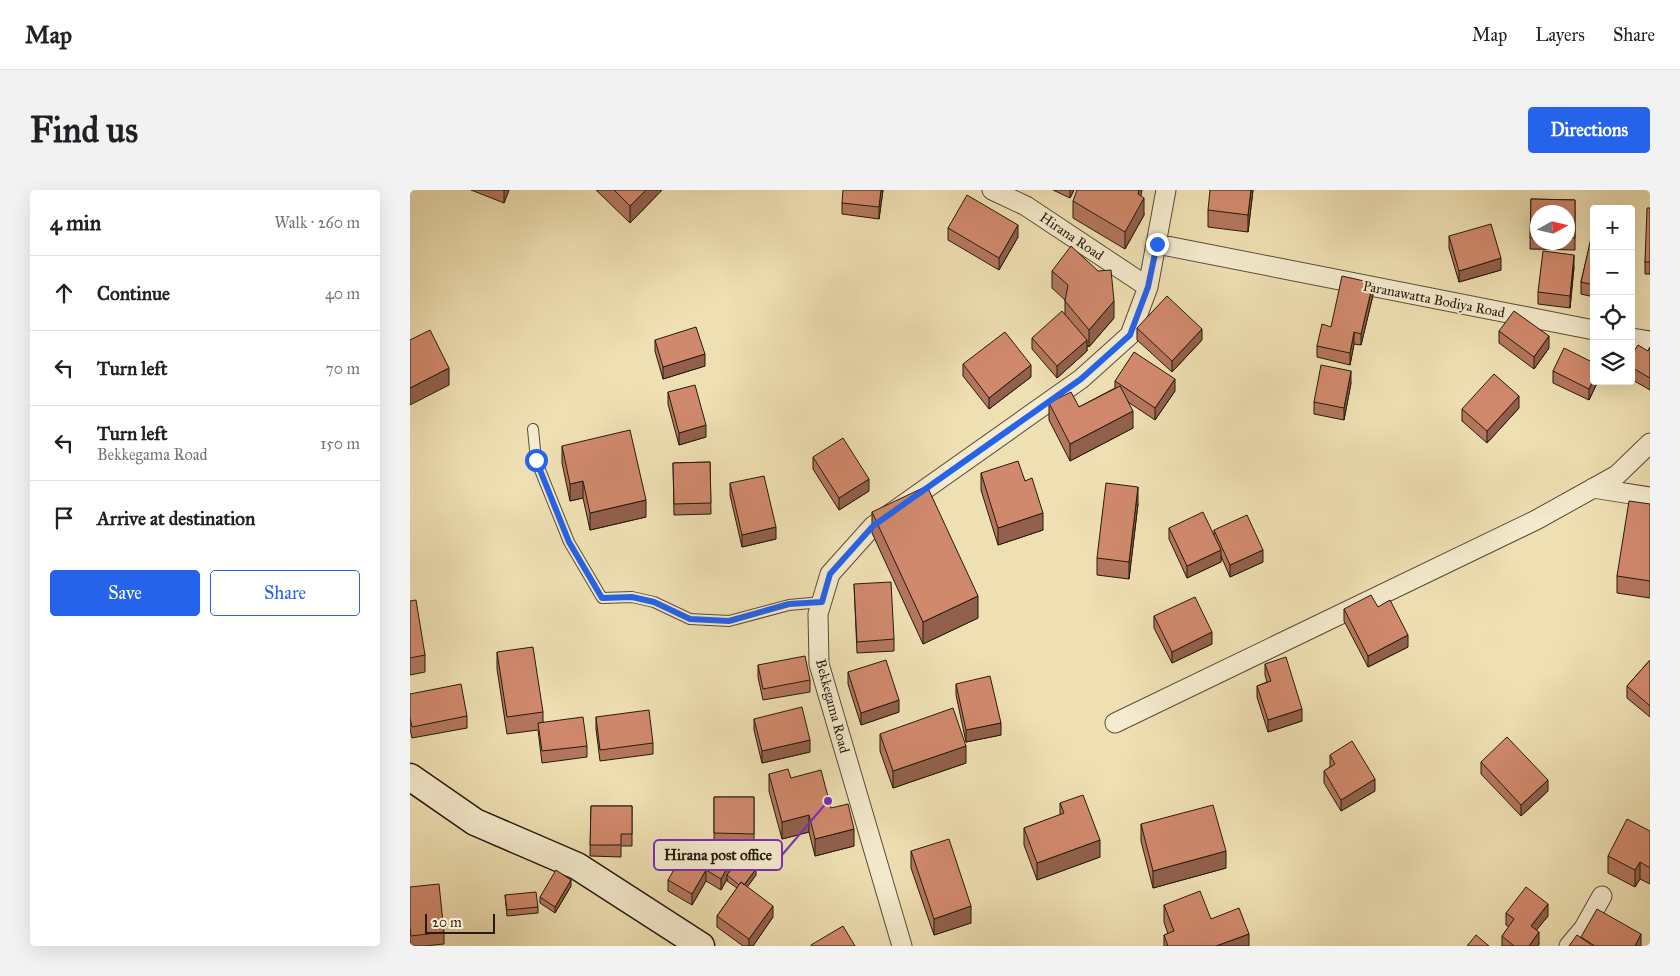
<!DOCTYPE html>
<meta charset="utf-8">
<style>
:root{--surface:#fff;--page:#f2f2f2;--text:#202124;--muted:#757577;--line:#e0e0e0;--accent:#2563eb}
body{margin:0;font-family:"IM FELL Great Primer",serif;background:var(--page);color:var(--text)}
.controls{position:absolute;right:15px;top:15px;display:grid;overflow:hidden;border-radius:5px;box-shadow:0 5px 20px #0002}
.controls button{width:45px;height:45px;display:grid;place-items:center;padding:0;border:0;border-bottom:1px solid var(--line);background:var(--surface);color:var(--text);font:25px sans-serif}
.compass{position:absolute;left:1120px;top:15px;width:45px;height:45px;border-radius:50%;background:var(--surface);box-shadow:0 5px 20px #0002;rotate:82deg}
.scale{position:absolute;left:15px;bottom:12px;width:70px;box-sizing:border-box;padding-left:5px;border:2px solid #251a0c;border-top:0;font-size:14px;line-height:18px;white-space:nowrap;color:#251a0c;-webkit-text-stroke:4px #f5ebce;paint-order:stroke}
.stop{position:absolute;width:15px;height:15px;margin:-11px;border:4px solid #2563eb;border-radius:50%;background:#fff}
.stop.end{background:#2563eb;border-color:#fff;box-shadow:0 1px 5px #0008}
.list{margin:0;padding:0;list-style:none}
h2{display:flex;justify-content:space-between;align-items:center;height:65px;margin:0;padding:0 20px;font-size:21px}
h2 small{font-size:16px;font-weight:400;color:var(--muted)}
.list li{display:grid;grid-template-columns:32px 1fr auto;gap:15px;align-items:center;box-sizing:border-box;height:75px;padding:0 20px;border-top:1px solid var(--line)}
.list b{display:block;font-size:19px;white-space:nowrap}
.list p{margin:0;font-size:16px;white-space:nowrap;color:var(--muted)}
.list em{font-size:16px;font-style:normal;color:var(--muted)}
.actions{display:flex;gap:10px;padding:15px 20px}
.actions a{flex:1;padding:11px 0;border:1px solid var(--accent);border-radius:5px;text-align:center;font-size:18px;color:var(--accent)}
.actions .main{background:var(--accent);color:#fff}
.icon{flex:none;width:28px;height:28px;fill:none;stroke:currentColor;stroke-width:2;stroke-linecap:round;stroke-linejoin:round}
.map{position:relative;flex:none;width:1240px;height:756px;overflow:hidden;border-radius:5px}
header{display:flex;align-items:center;gap:30px;box-sizing:border-box;height:70px;padding:0 25px;background:var(--surface);border-bottom:1px solid var(--line)}
header strong{font-size:24px}
nav{display:flex;gap:28px;margin-inline-start:auto;font-size:18px}
.intro{display:flex;align-items:center;justify-content:space-between;box-sizing:border-box;height:120px;padding:0 30px}
h1{margin:0;font-size:35px}
.button{padding:12px 22px;border-radius:5px;background:var(--accent);color:#fff;font-size:18px;font-weight:700}
main{display:flex;gap:30px;padding:0 30px}
aside{flex:1;background:var(--surface);border-radius:5px;box-shadow:0 5px 20px #0002}
.map>svg:first-child{display:block}
.lines{fill:none;stroke-linecap:round;stroke-linejoin:round}
.lane-casing{stroke:#584c36;stroke-width:12}
.street-casing{stroke:#584c36;stroke-width:21}
.secondary-casing{stroke:#251a0c;stroke-width:29}
.lane{stroke:#f5ebce;stroke-width:10}
.street{stroke:#f5ebce;stroke-width:19}
.secondary{stroke:#f5ebce;stroke-width:26}
.wall{fill:#b4765e;stroke:#251a0c;fill-rule:evenodd}
.shaded-wall{fill:#92604c;stroke:#251a0c}
.building{fill:#d1896d;stroke:#251a0c}
.route{stroke:#2563eb;stroke-width:6}
.labels{text-anchor:middle;stroke-width:4;stroke-linejoin:round;paint-order:stroke}
.street-label{font-size:14px;fill:#251a0c;stroke:#f5ebce}
.leader{fill:none;stroke:#7b2cbf;stroke-width:2}
.callout-dot{fill:#7b2cbf;stroke:#f5ebce;stroke-width:2}
.callout{fill:#f5ebce;stroke:#7b2cbf;stroke-width:2}
.callout-label{font-size:15px;text-anchor:middle;font-weight:bold;fill:#251a0c}
</style>
<header>
<strong>Map</strong>
<nav><a>Map</a><a>Layers</a><a>Share</a></nav>
</header>
<div class="intro"><h1>Find us</h1><a class="button">Directions</a></div>
<main>
<aside>
<h2>4 min<small>Walk · 260 m</small></h2>
<ul class="list">
<li><svg class="icon" aria-label="ahead" viewBox="0 0 24 24"><path d="M12 20V5M6 11l6-6 6 6"/></svg><div><b>Continue</b></div><em>40 m</em></li>
<li><svg class="icon" aria-label="left" viewBox="0 0 24 24"><path d="M17 20v-9H6M10 6l-5 5 5 5"/></svg><div><b>Turn left</b></div><em>70 m</em></li>
<li><svg class="icon" aria-label="left" viewBox="0 0 24 24"><path d="M17 20v-9H6M10 6l-5 5 5 5"/></svg><div><b>Turn left</b><p>Bekkegama Road</p></div><em>150 m</em></li>
<li><svg class="icon" aria-label="arrive" viewBox="0 0 24 24"><path d="M6 21V4h12l-3 4 3 4H6"/></svg><div><b>Arrive at destination</b></div></li>
</ul>
<div class="actions"><a class="main">Save</a><a>Share</a></div>
</aside>
<div class="map">
<svg width="1240" height="756" viewBox="0 0 1240 756">
<rect width="100%" height="100%" fill="#efe0b3"/>
<filter id="stains"><feTurbulence type="fractalNoise" baseFrequency=".004" numOctaves="4"/><feColorMatrix values="0 0 0 0 .2 0 0 0 0 .09 0 0 0 0 .02 0 0 0 .5 -.17"/></filter>
<radialGradient id="worn" r=".72"><stop offset=".6" stop-color="#630" stop-opacity="0"/><stop offset="1" stop-color="#630" stop-opacity=".3"/></radialGradient>
<g class="lines">
<g class="lane-casing">
<path id="lane" d="M123,239L126,270L159,352L192,408L222,407L244,412L280,429L319,431L379,415L412,412"/>
</g>
<g class="street-casing">
<path id="street" d="M582,0L616,16L738,97
M747,54L1184,140
M1221,148L1240,151
M1183,298L1240,307
M705,533L1126,330L1207,285L1240,253
M492,756L409,474L408,424L420,384L463,336L671,189L720,145L738,97L756,0
M1159,756L1174,738L1192,706"/>
</g>
<g class="secondary-casing">
<path id="secondary" d="M0,587L65,632L167,676L291,756"/>
</g>
<use href="#lane" class="lane"/>
<use href="#street" class="street"/>
<use href="#secondary" class="secondary"/>
</g>
<path class="wall" d="M61,0H99L94,13Z
M186,0H252L220,33Z
M473,0L469,29L432,24V13Z
M643,0H664L660,8Z
M843,0L838,42L798,37V20Z
M731,6L734,25L715,59L663,28V11Z
M1121,9L1165,10V60L1120,59ZM1128,22H1158V52H1128Z
M1240,18V84H1235V72Z
M538,38L608,47L589,80L538,50Z
M1184,39V107L1171,104V92Z
M1039,46L1091,80L1049,92L1039,58Z
M1164,77L1160,118L1128,114V102Z
M642,81L704,128L679,157L677,155V161L647,188L622,159V148L655,124V110L642,98Z
M963,105L951,155L944,154L940,175L907,167V156L921,137Z
M727,138L792,150L762,182L727,150Z
M1089,141L1139,158L1124,179L1089,153Z
M245,150L295,176L253,189L245,161Z
M1240,157V200L1221,189V166L1238,161Z
M553,174L621,187L579,219L553,186Z
M1143,181L1184,191H1188L1179,210L1143,193Z
M705,191L765,201L745,230L718,212L723,238L660,271L639,230V213L669,217L705,198Z
M941,193L934,230L904,224V212Z
M258,202L296,247L269,255L258,214Z
M1109,218L1077,253L1052,231V219Z
M152,256L236,327L180,340L173,308L160,311L152,273Z
M403,267L459,301L429,320L403,279Z
M300,272L301,324L264,325L263,273Z
M571,283L615,291L633,340L588,355L571,300Z
M320,293L366,349L332,357L320,305Z
M728,314L719,389L687,385V368Z
M1240,314V408L1207,403V386Z
M462,322L568,428L513,454L462,343Z
M759,338L804,346V340L853,372L820,387L811,366V372L777,388L759,349Z
M444,394L484,449V461L447,463Z
M0,411L15,465V482L0,485Z
M968,417L998,457L958,477L934,431V419Z
M744,426L802,454L762,473L744,438Z
M87,462L133,522V532L177,556V567L132,573L128,540L97,544L87,479Z
M1240,470V527L1217,508V496Z
M855,474L892,531L858,542L847,507V496L857,492L855,485Z
M348,475L400,490V502L353,510L348,487Z
M438,482L489,522L451,535L438,494Z
M546,494L591,545L556,552L546,505Z
M0,504L57,526V538L2,548L0,539Z
M186,527L243,553V564L190,571L186,539Z
M344,529L400,562L352,573L344,540Z
M470,544L556,573L483,598L470,561Z
M920,565L965,601L931,621L914,593V581L920,577Z
M1071,572L1138,601L1111,626L1071,584Z
M359,584L381,588L421,618L444,656L405,666L399,642L372,649L359,601Z
M304,607H344V655H304Z
M650,613L690,667L627,690L614,655V638L650,625Z
M181,616H222V656H211V667L180,666Z
M731,634L816,678L743,698L731,651Z
M1240,641V694L1230,689L1225,697L1198,683V666Z
M501,661L561,733L524,745L501,678Z
M282,666L298,669L321,681L346,685L337,697L363,727L343,756H333L307,737V726L327,698L317,691V689L311,700L296,691L282,715L258,701V690Z
M161,696L145,723L130,713V707Z
M0,697L34,742V754L15,756H1L0,749Z
M95,705L128,717V723L97,726Z
M754,715L801,729L839,756H754V745L758,744L754,732Z
M1096,723L1138,726L1126,740L1129,754L1128,756H1092V746L1099,737L1096,735Z"/>
<path class="shaded-wall" d="M94,0H99L94,13Z
M236,0H252L220,33V16Z
M471,0H473L469,29V17Z
M660,0H664L660,8Z
M729,0H732L729,16L734,8V25L715,59V42Z
M841,0H843L838,42V25Z
M608,35V47L589,80V68Z
M1164,65V77L1160,118V106Z
M1091,68V80L1049,92V81Z
M963,93V105L951,155V144Z
M704,111V128L679,157V140Z
M792,139V150L762,182V171Z
M944,142V154L940,175V163Z
M1139,146V158L1124,179V167Z
M677,150V161L647,188V176Z
M295,164V176L253,189V177Z
M621,175V187L579,219V208Z
M39,178V195L0,215V198Z
M941,181V193L934,230V218Z
M765,189V201L745,230V218Z
M1184,189V191H1188L1179,210V199Z
M1109,206V218L1077,253V241Z
M723,221V238L660,271V254Z
M296,235V247L269,255V243Z
M459,289V301L429,320V308Z
M173,291V308L160,311V294Z
M728,297V314L719,389V372Z
M236,310V327L180,340V323Z
M633,323V340L588,355V338Z
M366,337V349L332,357V345Z
M811,360V372L777,388V376Z
M853,360V372L820,387V375Z
M568,406V428L513,454V432Z
M802,442V454L762,473V462Z
M998,445V457L958,477V466Z
M489,510V522L451,535V523Z
M892,519V531L858,542V530Z
M591,533V545L556,552V540Z
M400,550V562L352,573V561Z
M556,556V573L483,598V581Z
M965,589V601L931,621V610Z
M1138,590V601L1111,626V615Z
M399,625V642L372,649V632Z
M444,639V656L405,666V649Z
M690,650V667L627,690V673Z
M816,661V678L743,698V681Z
M321,671V683L317,685V689L311,700V689Z
M1230,672V689L1225,697V680Z
M346,679V685L333,703V697Z
M296,680V691L282,715V704Z
M161,690V696L145,723V717Z
M1138,714V726L1121,747V736Z
M363,716V727L343,756H339V749Z
M561,716V733L524,745V729Z
M1129,742V754L1128,756H1119Z
M839,744V756H806Z
M1231,744V756H1225Z"/>
<path class="building" d="M204,0H236L220,16Z
M433,0H471L469,17L432,13Z
M667,0H729L728,4L734,8L715,42L663,11Z
M800,0H841L838,25L798,20Z
M557,5L608,35L589,68L538,38Z
M1121,9L1165,10V48H1158V22H1128V48H1120Z
M1237,18H1240V72H1235Z
M1081,34L1091,68L1049,81L1039,46Z
M1183,39H1184V95L1171,92Z
M661,56L688,81L701,80L704,111L679,140L655,111L658,95L642,81Z
M1133,61L1164,65L1160,106L1128,102Z
M932,86L963,93L951,144L944,142L940,163L907,156L912,134L921,137Z
M757,106L792,139L762,171L727,138Z
M652,121L677,150L647,176L622,148Z
M1104,121L1139,146L1124,167L1089,141Z
M286,137L295,164L253,177L245,150Z
M20,140L39,178L0,198V150Z
M595,142L621,175L579,208L553,174Z
M1228,155L1238,161L1240,157V188L1221,177V166Z
M1154,158L1184,173V189L1179,199L1143,181Z
M724,162L765,189L745,218L705,191Z
M911,175L941,181L934,218L904,212Z
M1084,184L1109,206L1077,241L1052,219Z
M285,195L296,235L269,243L258,202Z
M710,196L723,221L660,254L639,213L661,202L669,217Z
M220,240L236,310L180,323L173,291L160,294L152,256Z
M433,248L459,289L429,308L403,267Z
M608,271L615,291L622,288L633,323L588,338L571,283Z
M300,272L301,313L264,314L263,273Z
M354,286L366,337L332,345L320,293Z
M696,293L728,297L719,372L687,368Z
M517,296L568,406L513,432L462,322Z
M1219,311L1240,314V391L1207,386Z
M793,322L811,360L777,376L759,338Z
M837,325L853,360L820,375L804,340Z
M481,392L484,449L447,452L444,394Z
M961,405L968,417L980,410L998,445L958,466L934,419Z
M785,407L802,442L762,462L744,426Z
M6,410L15,465L0,468V411Z
M123,457L133,522L97,527L87,462Z
M395,466L400,490L353,499L348,475Z
M876,467L892,519L858,530L847,496L861,491L855,474Z
M476,470L489,510L451,523L438,482Z
M1240,470V516L1217,496Z
M580,486L591,533L556,540L546,494Z
M51,494L57,526L2,537L0,528V504Z
M392,517L400,550L352,561L344,529Z
M543,518L556,556L483,581L470,544Z
M239,520L243,553L190,560L186,527Z
M173,527L177,556L132,561L128,533Z
M1097,547L1138,590L1111,615L1071,572Z
M942,551L965,589L931,610L914,581L925,574L920,565Z
M378,579L381,588L411,580L421,618L438,614L444,639L405,649L399,625L372,632L359,584Z
M673,605L690,650L627,673L614,638L654,623L650,613Z
M304,607H344V644L304,643Z
M803,615L816,661L743,681L731,634Z
M181,616H222V644H211V655H180Z
M1217,629L1240,641V678L1230,672L1225,680L1198,666Z
M539,649L561,716L524,729L501,661Z
M303,660L321,671L311,689L296,680L282,704L258,690L274,662L282,666L284,661L298,669Z
M330,668L346,679L334,695L331,692L329,695L317,685Z
M146,680L161,690L145,717L130,707Z
M331,692L363,716L339,749L307,726Z
M29,694L34,742L1,746L0,738V697Z
M1116,697L1138,714L1121,736L1129,742L1119,756H1104L1092,746L1104,729L1096,723Z
M790,701L801,729L829,718L839,744L806,756H758L754,745L764,741L754,715Z
M126,702L128,717L97,720L95,705Z
M1187,719L1231,744L1225,756H1185L1171,747Z
M433,736L445,756H401V755Z
M1066,745L1079,756H1057Z
M1167,745L1183,756H1159Z"/>
<g class="lines">
<path class="route" d="M126,270L159,352L192,408L222,407L244,412L280,429L319,431L379,414L412,412L420,384L463,336L671,189L720,145L738,97L747,54"/>
</g>
<g class="labels">
<g class="street-label">
<text transform="translate(662 46) rotate(34)" y="5">Hirana Road</text>
<text transform="translate(1024 109) rotate(11)" y="5">Paranawatta Bodiya Road</text>
<text transform="translate(423 516) rotate(75)" y="5">Bekkegama Road</text>
</g>
</g>
<path class="leader" d="M418 611L372 665"/>
<circle class="callout-dot" cx="418" cy="611" r="5"/>
<rect class="callout" x="244" y="650" width="128" height="30" rx="5"/>
<g class="callout-label">
<text x="308" y="670">Hirana post office</text>
</g>
<rect width="100%" height="100%" filter="url(#stains)"/>
<rect width="100%" height="100%" fill="url(#worn)"/>
</svg>
<div class="controls">
<button>+</button>
<button>−</button>
<button><svg class="icon" aria-label="locate" viewBox="0 0 24 24"><circle cx="12" cy="12" r="6"/><path d="M12 2v4M12 18v4M2 12h4M18 12h4"/></svg></button>
<button><svg class="icon" aria-label="layers" viewBox="0 0 24 24"><path d="M12 4l9 5-9 5-9-5zM3 14l9 5 9-5"/></svg></button>
</div>
<svg class="compass" viewBox="-18 -18 36 36"><path d="M0-13l5 13h-10z" fill="#e53935"/><path d="M0 13l5-13h-10z" fill="#757577"/></svg>
<div class="scale">20 m</div>
<div class="stop" style="left:126px;top:270px"></div>
<div class="stop end" style="left:747px;top:54px"></div>
</div>
</main>
